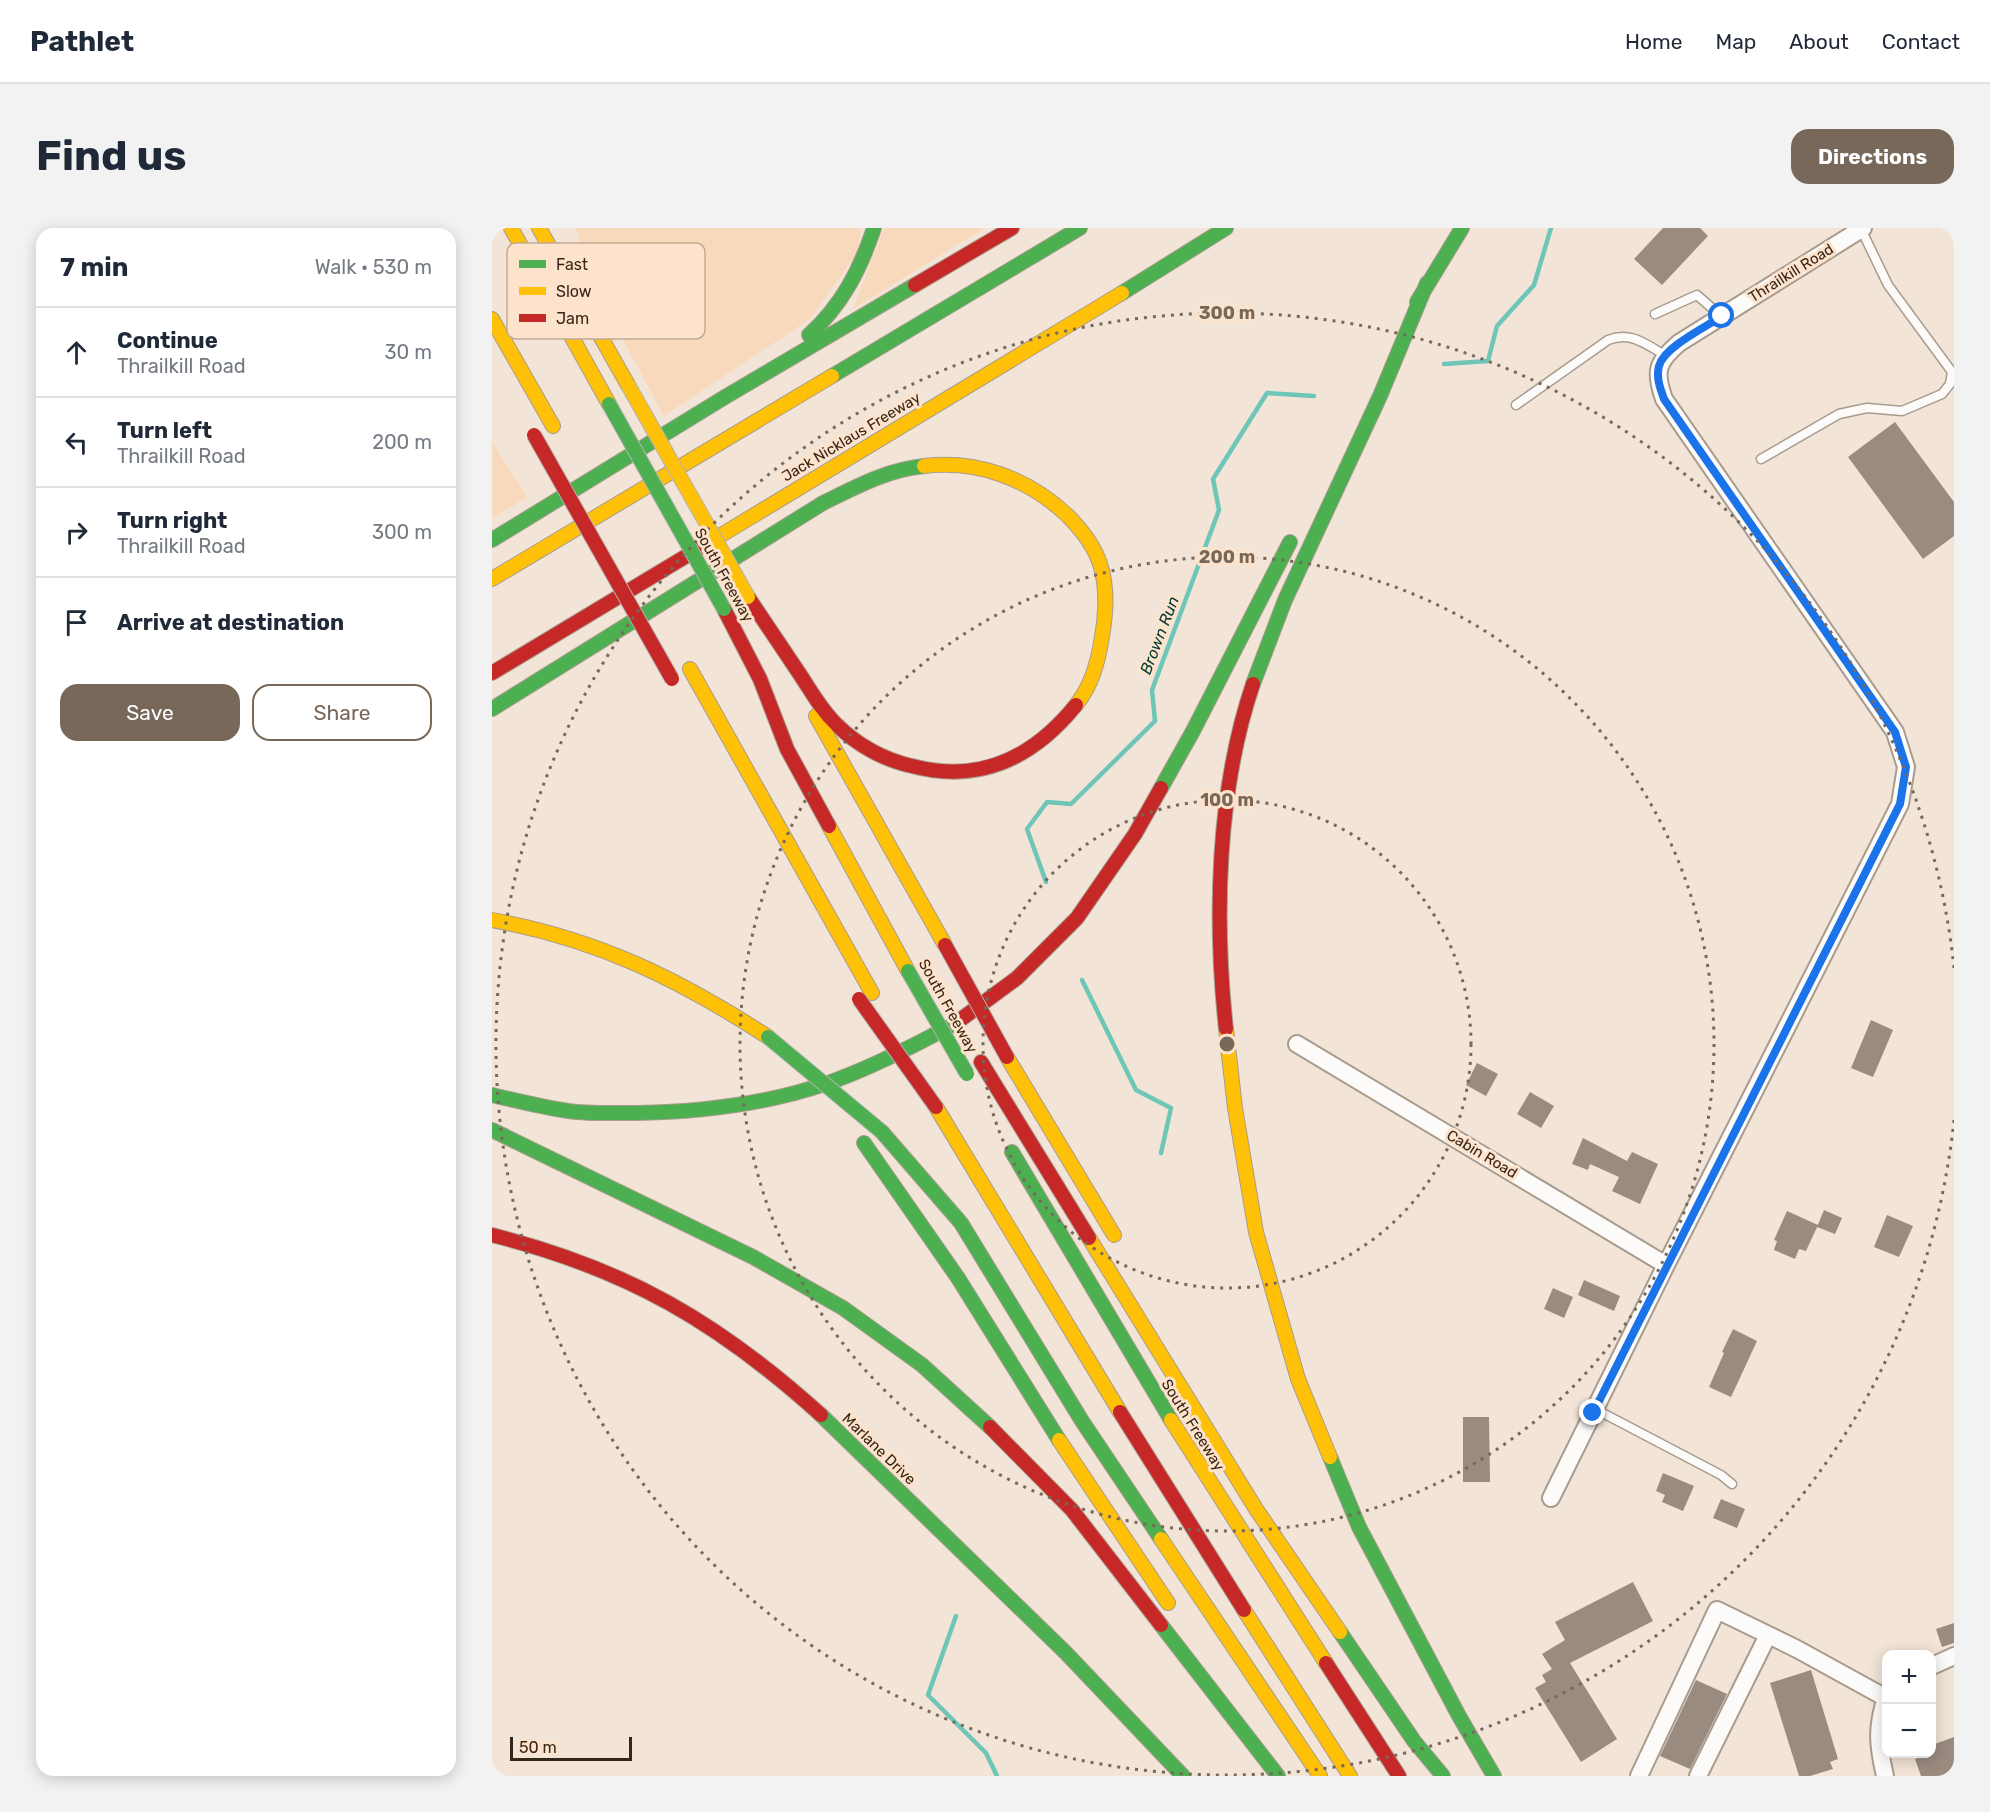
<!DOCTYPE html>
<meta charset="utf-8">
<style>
:root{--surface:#fff;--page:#f2f2f3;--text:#1f2937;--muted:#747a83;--line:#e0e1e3;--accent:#78685a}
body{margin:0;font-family:Rubik,sans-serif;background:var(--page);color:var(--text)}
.controls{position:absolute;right:18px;bottom:18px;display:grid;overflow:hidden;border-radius:12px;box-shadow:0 3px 15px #0003}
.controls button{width:54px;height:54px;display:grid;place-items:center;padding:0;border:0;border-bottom:2px solid var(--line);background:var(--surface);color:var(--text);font:30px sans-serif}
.scale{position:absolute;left:18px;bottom:15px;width:122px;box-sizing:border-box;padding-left:6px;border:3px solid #362616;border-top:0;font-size:16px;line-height:21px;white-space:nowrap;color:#362616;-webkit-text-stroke:4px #fde3cc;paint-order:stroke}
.stop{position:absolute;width:18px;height:18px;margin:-14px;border:4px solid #1a73e8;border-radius:50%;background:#fff}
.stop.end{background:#1a73e8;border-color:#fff;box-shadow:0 2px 6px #0008}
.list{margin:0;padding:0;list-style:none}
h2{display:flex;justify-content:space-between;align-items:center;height:78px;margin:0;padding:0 24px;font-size:26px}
h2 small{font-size:20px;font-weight:400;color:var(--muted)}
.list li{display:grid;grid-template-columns:39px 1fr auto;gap:18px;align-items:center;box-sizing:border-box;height:90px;padding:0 24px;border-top:2px solid var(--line)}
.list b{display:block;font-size:22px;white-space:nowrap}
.list p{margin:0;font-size:20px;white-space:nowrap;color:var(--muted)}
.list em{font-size:20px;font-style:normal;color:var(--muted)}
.actions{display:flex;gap:12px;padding:18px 24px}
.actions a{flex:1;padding:14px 0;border:2px solid var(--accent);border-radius:18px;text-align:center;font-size:21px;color:var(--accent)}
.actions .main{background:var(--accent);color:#fff}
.icon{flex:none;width:33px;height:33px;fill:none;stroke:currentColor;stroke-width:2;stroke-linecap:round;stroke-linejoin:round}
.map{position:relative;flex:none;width:1462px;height:1548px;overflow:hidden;border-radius:18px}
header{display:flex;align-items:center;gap:36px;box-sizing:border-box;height:84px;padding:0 30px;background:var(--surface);border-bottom:2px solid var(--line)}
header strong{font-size:28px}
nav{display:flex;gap:33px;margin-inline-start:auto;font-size:21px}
.intro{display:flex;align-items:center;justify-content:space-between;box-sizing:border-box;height:144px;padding:0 36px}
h1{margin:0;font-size:42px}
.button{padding:15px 27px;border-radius:18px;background:var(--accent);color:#fff;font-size:21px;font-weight:700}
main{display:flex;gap:36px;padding:0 36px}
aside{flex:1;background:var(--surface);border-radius:18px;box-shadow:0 3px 15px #0003}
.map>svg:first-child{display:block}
.green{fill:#f9d9bc}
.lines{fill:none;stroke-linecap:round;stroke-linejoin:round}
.stream{stroke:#6ec6b8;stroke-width:4.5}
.building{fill:#9a8b81}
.lane-casing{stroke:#a99c8f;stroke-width:11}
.street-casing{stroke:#a99c8f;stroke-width:20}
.fast-casing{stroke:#a99c8f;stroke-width:16}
.slow-casing{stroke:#a99c8f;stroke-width:16}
.jam-casing{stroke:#a99c8f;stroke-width:16}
.lane{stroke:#fdfbf9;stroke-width:8}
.street{stroke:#fdfbf9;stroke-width:16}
.fast{stroke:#4caf50;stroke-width:14}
.slow{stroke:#ffc107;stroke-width:14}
.jam{stroke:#c62828;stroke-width:14}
.fast-bridge-casing{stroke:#b3b3b3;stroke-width:16;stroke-linecap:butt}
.slow-bridge-casing{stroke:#b3b3b3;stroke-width:16;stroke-linecap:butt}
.jam-bridge-casing{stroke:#b3b3b3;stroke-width:16;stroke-linecap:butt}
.fast-bridge{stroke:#4caf50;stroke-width:14}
.slow-bridge{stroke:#ffc107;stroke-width:14}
.jam-bridge{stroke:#c62828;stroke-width:14}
.route{stroke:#1a73e8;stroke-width:8}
.ring{fill:none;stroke:#78685a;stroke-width:3;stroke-dasharray:3 6}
.labels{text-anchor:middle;stroke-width:6;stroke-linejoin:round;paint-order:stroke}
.street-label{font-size:15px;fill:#362616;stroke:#fde3cc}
.water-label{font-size:16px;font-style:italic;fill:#003b35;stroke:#fde3cc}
.key{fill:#fde3cc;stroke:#c1aa95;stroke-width:1.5}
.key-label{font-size:16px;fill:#362616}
.centre{fill:#78685a;stroke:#fde3cc;stroke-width:3}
.ring-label{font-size:18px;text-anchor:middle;font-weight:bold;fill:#78685a;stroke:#fde3cc;stroke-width:6;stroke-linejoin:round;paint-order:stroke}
</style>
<header>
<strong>Pathlet</strong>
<nav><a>Home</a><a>Map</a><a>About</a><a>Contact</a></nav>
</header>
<div class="intro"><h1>Find us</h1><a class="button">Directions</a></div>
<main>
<aside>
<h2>7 min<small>Walk · 530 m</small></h2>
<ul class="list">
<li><svg class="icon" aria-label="ahead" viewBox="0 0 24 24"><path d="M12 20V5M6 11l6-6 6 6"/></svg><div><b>Continue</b><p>Thrailkill Road</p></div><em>30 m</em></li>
<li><svg class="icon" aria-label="left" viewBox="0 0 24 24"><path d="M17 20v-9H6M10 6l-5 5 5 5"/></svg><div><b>Turn left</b><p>Thrailkill Road</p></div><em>200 m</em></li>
<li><svg class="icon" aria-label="right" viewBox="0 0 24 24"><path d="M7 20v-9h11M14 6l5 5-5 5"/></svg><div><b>Turn right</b><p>Thrailkill Road</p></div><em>300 m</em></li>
<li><svg class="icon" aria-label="arrive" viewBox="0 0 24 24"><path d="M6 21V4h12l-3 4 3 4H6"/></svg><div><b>Arrive at destination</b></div></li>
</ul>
<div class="actions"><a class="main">Save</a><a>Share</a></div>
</aside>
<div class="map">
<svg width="1462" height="1548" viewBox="0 0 1462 1548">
<rect width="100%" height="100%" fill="#f2e4d7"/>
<path class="green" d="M84,0H369L365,25L318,91L172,188L94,43Z
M392,0H493L361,81Z
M0,214L35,269L0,291Z"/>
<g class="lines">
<path class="stream" d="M952,136L996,133L1005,98L1042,57L1059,0
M554,654L535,601L555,574L579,576L663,493L660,462L727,282L721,251L775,165L822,168
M590,752L644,862L679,880L669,925
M464,1388L436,1467L494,1525L505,1548"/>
</g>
<path class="building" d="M1171,0H1208L1216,8L1170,57L1142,31Z
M1403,194L1462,274V308L1431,331L1356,229Z
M1379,792L1401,802L1381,849L1359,840Z
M985,835L1006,846L994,868L974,857Z
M1038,864L1062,878L1049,900L1025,886Z
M1091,910L1135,933L1140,924L1166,936L1148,976L1120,963L1127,949L1098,936L1096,942L1080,936Z
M1332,982L1350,990L1343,1006L1325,999Z
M1295,983L1326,997L1314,1023L1307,1021L1303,1031L1282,1022L1285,1013L1282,1012Z
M1395,987L1421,998L1407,1029L1382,1019Z
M1092,1052L1128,1068L1122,1083L1086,1067Z
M1061,1060L1081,1069L1072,1090L1052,1081Z
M1241,1101L1265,1113L1239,1169L1217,1159L1232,1125L1230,1124Z
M971,1189H997L998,1254H971Z
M1171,1245L1202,1258L1191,1283L1170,1274L1173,1267L1164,1263Z
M1229,1271L1253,1281L1245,1300L1221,1290Z
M1141,1354L1161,1393L1078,1435L1125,1511L1089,1534L1043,1460L1054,1454L1050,1447L1060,1441L1050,1426L1073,1412L1063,1394Z
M1462,1395V1415L1450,1419L1444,1401Z
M1319,1442L1346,1531L1338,1534L1341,1541L1318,1548H1307L1278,1455Z
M1204,1452L1235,1466L1198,1541L1168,1528Z
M1462,1509V1548H1429L1423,1531L1432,1528V1526H1440V1517Z"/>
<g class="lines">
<g class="lane-casing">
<path id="lane" d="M1163,86L1205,67L1230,89
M1024,177L1116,112C1139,103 1153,116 1173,127
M1269,231L1347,186L1375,180L1410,183L1450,166L1458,156L1460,144L1396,57L1369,1
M1103,1181L1229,1247L1240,1256"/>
</g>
<g class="street-casing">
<path id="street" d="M805,816L1174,1037
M1059,1270L1174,1037L1408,576L1414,539L1403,504L1172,171C1162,143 1165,134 1187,115L1371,0
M1440,1438L1462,1428
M1147,1548L1225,1382L1305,1421L1394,1470
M1206,1548L1276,1407
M1393,1548C1386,1517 1384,1500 1394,1470"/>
</g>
<g class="fast-casing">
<path id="fast" d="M630,65L734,0
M925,74L970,0
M317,107C350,77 368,42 382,0
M340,148L588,0
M0,312L233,169L423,57
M761,456L793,372L888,168L935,55
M0,481L331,275C364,259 394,242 432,238
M669,560L701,503L798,314
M0,867C25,873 50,879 76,883C98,886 121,885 144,885C208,884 275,876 336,855C381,839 422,818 464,795
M0,902L261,1029L351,1080L430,1137L498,1199
M390,904L469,995L590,1193L669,1311
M372,915L466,1050L567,1212
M520,924L679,1192
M329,1187L574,1425L691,1548
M838,1229L867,1299L967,1488L1002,1548
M669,1397L786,1548
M848,1404L922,1513L951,1548"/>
</g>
<g class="slow-casing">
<path id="slow" d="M19,0L117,176
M47,0L136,157
M0,91L61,198
M432,238C486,232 535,250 575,287C589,301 602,317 608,336C616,360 614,385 610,409C606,434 600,457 584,477
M221,312L630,65
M0,351L340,148
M198,441L380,765
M324,488L453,717
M337,598L416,743
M0,692C105,711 187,751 276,809
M734,801L743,880L764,1004L806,1151L838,1229
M515,829L622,1007
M444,879L628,1184
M597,1010L764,1281L848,1404
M679,1192L834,1435
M567,1212L676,1375
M669,1311L828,1548
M752,1382L858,1548"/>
</g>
<g class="jam-casing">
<path id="jam" d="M423,57L520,0
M256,369C273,394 290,420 307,445C319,463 329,482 345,497C365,517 392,532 420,538C488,556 541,530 584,477
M232,381L268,451L295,521L337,598
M0,445L221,312
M464,795L525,750L585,690L643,606L669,560
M734,801C722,690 725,562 761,456
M489,834L597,1010
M0,1007C135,1041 226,1094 329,1187
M628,1184L752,1382
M498,1199L580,1282L669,1397
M834,1435L907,1548"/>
</g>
<use href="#lane" class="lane"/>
<use href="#street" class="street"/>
<use href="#fast" class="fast"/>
<use href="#slow" class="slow"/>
<use href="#jam" class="jam"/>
<g class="fast-bridge-casing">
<path id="fast-bridge" d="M117,176L232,381
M416,743L475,846
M276,809L390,904"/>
</g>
<g class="slow-bridge-casing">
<path id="slow-bridge" d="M136,157L256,369"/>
</g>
<g class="jam-bridge-casing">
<path id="jam-bridge" d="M42,207L180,451
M453,717L515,829
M367,771L444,879"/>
</g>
<use href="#fast-bridge" class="fast-bridge"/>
<use href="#slow-bridge" class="slow-bridge"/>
<use href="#jam-bridge" class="jam-bridge"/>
</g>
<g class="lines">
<path class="route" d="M1101,1185L1408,576L1414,539L1403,504L1172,171C1168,160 1164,149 1167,138C1172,119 1214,99 1230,88"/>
</g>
<g class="ring">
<circle cx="735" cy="816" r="244"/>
<circle cx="735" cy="816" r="487"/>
<path d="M1462 892A731 731 0 1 1 1462 740"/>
</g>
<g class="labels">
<g class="street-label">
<text transform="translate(1299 45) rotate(-32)" y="5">Thrailkill Road</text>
<text transform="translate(359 209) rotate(-31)" y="5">Jack Nicklaus Freeway</text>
<text transform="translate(232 347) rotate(61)" y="5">South Freeway</text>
<text transform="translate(456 778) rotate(61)" y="5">South Freeway</text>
<text transform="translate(990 926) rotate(31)" y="5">Cabin Road</text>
<text transform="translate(701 1197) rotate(58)" y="5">South Freeway</text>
<text transform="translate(387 1221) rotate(44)" y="5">Marlane Drive</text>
</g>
<g class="water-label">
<text transform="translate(667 407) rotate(-69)" y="6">Brown Run</text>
</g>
</g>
<rect x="15" y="15" width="198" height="96" rx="9" class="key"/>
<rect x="27" y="32" width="27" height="8" fill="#4caf50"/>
<rect x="27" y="59" width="27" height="8" fill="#ffc107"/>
<rect x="27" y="86" width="27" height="8" fill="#c62828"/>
<g class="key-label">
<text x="64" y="42">Fast</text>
<text x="64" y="69">Slow</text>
<text x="64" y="96">Jam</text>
</g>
<circle cx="735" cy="816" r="9" class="centre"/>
<g class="ring-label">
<text x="735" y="91">300 m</text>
<text x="735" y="335">200 m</text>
<text x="735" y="578">100 m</text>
</g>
</svg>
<div class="controls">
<button>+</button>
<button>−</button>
</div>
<div class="scale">50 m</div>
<div class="stop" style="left:1230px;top:88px"></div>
<div class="stop end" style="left:1101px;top:1185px"></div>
</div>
</main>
